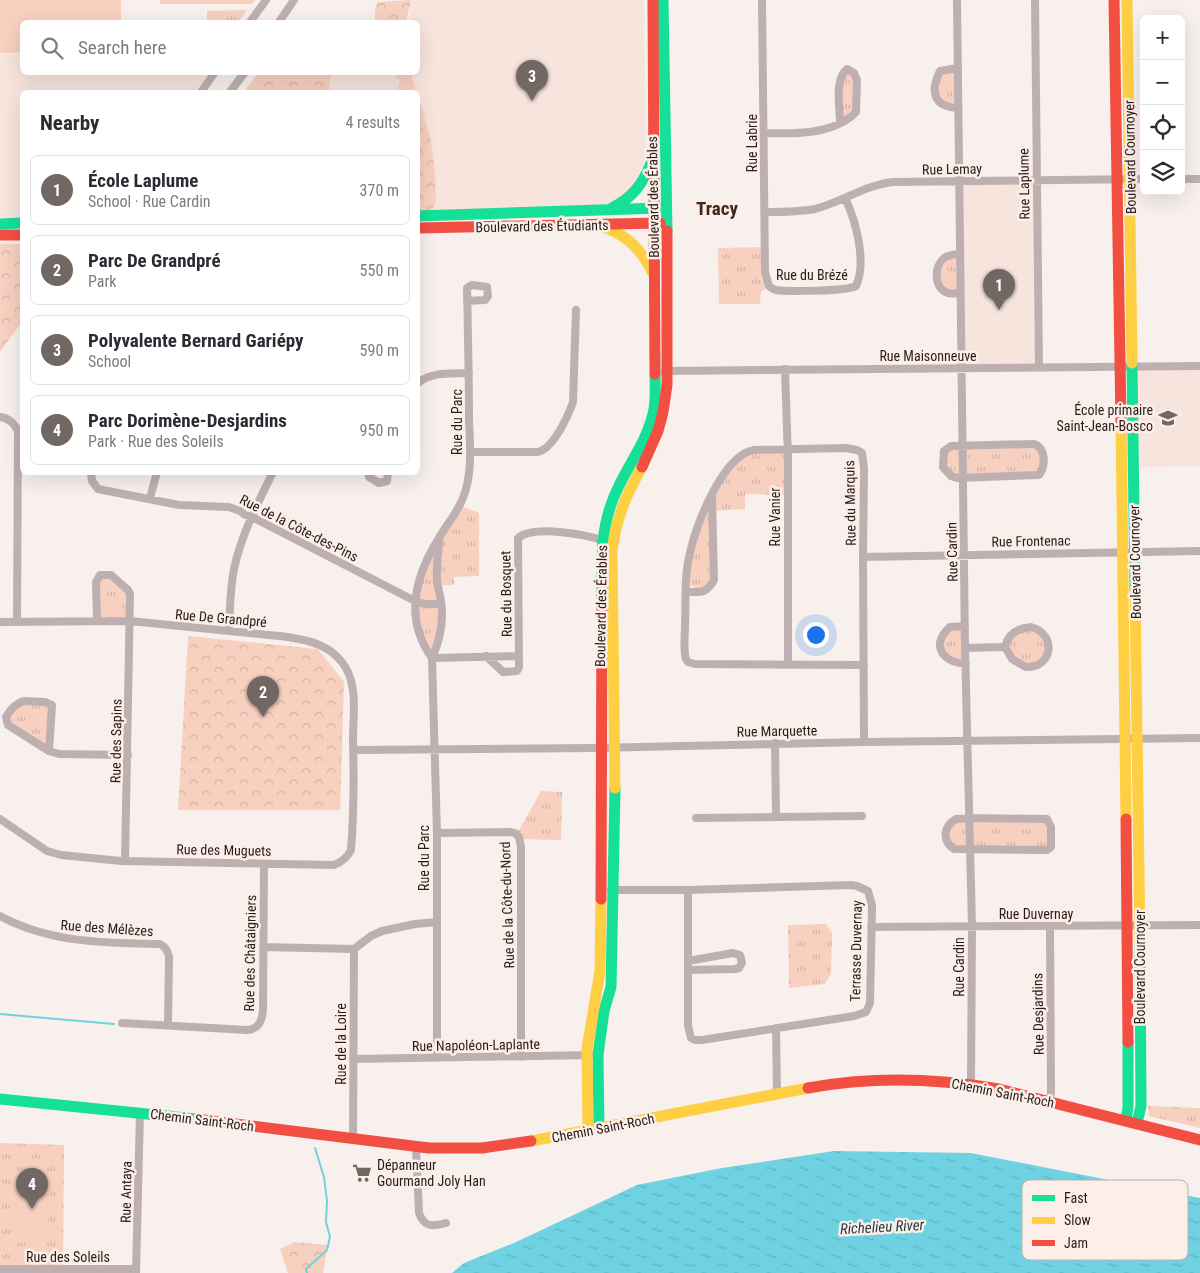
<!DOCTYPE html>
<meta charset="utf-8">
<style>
:root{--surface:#fff;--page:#f7f7f7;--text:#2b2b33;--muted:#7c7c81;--line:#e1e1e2;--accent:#716763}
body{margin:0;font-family:"Roboto Condensed",sans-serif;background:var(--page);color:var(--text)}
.controls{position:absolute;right:15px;top:15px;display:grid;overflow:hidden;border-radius:8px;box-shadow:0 5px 20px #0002}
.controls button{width:45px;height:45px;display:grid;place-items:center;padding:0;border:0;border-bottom:1px solid var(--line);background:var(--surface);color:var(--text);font:25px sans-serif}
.you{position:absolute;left:815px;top:634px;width:18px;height:18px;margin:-12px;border:4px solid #fff;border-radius:50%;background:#1a73e8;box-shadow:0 0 0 8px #1a73e833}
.badge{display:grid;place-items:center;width:32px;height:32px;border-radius:50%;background:var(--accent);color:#fff;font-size:16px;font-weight:700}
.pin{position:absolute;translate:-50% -41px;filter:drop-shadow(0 1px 2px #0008)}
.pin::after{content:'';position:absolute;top:26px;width:18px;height:15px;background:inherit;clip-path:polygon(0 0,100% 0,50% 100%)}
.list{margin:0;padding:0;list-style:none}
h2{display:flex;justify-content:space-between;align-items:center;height:65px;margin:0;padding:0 20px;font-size:21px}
h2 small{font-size:16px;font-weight:400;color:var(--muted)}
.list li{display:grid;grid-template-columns:32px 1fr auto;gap:15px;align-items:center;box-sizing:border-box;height:70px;margin:0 10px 10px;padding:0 10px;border:1px solid var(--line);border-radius:8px}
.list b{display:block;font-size:19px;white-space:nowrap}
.list p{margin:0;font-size:16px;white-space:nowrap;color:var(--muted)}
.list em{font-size:16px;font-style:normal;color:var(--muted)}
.icon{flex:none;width:28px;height:28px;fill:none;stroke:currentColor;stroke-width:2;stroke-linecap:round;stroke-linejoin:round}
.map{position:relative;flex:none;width:1200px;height:1273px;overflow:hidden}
.search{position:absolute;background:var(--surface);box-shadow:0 5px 20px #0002;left:20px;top:20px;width:400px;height:55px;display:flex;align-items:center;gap:12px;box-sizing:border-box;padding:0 18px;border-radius:8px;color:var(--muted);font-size:19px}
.panel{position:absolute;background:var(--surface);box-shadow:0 5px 20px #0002;left:20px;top:90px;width:400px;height:385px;border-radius:8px}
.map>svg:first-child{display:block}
.built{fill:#f6e4dd}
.grass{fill:url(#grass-tufts)}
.forest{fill:url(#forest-crowns)}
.garden{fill:#f7d0c0}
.water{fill:url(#water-ripples)}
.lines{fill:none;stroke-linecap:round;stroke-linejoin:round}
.stream{stroke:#6ed2e2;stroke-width:2}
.street{stroke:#beb0b1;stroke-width:8}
.fast{stroke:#16e098;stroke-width:11}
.slow{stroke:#ffcf43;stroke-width:11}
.jam{stroke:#f24e42;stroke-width:11}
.labels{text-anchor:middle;stroke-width:5;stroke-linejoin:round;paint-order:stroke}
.street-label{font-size:14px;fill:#291d18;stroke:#fceee9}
.poi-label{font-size:14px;fill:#291d18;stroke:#fceee9;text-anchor:end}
.water-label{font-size:15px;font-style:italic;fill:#243c40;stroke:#fceee9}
.district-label{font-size:19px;font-weight:bold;fill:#41281d;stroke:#fceee9}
.key{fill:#fceee9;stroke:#bdafaa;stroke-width:1}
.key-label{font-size:14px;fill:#291d18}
</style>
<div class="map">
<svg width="1200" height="1273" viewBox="0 0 1200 1273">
<defs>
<pattern id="grass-tufts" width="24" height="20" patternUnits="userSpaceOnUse" patternTransform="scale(1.25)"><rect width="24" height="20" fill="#f7d0c0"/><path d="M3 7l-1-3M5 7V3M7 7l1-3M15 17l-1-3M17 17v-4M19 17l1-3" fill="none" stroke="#d4b2a4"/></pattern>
<pattern id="forest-crowns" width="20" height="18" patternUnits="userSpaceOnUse" patternTransform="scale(1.25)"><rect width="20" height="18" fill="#f7d0c0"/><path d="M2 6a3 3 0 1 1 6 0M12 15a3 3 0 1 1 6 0" fill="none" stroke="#d4b2a4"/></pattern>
<pattern id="water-ripples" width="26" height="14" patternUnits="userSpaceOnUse" patternTransform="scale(1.25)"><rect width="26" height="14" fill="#6ed2e2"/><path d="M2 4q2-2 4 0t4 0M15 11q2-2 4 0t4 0" fill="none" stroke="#5fb4c1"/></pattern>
</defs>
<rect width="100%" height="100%" fill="#f8f0ed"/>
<path class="built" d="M410,0H644L646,155L640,176L630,190L617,200L604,205L418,213V92H282V73L418,72V22H410Z
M0,54H22V72L209,73L195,92H22V219H10L0,216Z
M1035,182L1037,366L962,367L960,183Z
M1200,368V466L1136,467L1135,369Z"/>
<path class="grass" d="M160,0H255L252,4H160Z
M247,10L240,20H207V11Z
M956,70L955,108L939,100L937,76Z
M845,72L855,76V111L841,122L840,82Z
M765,247L768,287L761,292L760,304H719L718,248Z
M958,254L959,291H953L941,286L939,265Z
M963,445L1037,449L1040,451V473L961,477L944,470V452Z
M785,451L786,495L745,494V509L714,511L715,576L701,591L687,583L693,535L728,469L747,452Z
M461,506L479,513V576L454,577V585H439L441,536Z
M437,544C438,579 442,614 433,649L427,646L419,622V585Z
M102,577H110L127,592L130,621L99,619L98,582Z
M965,626L966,664L944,655L943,638L947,631Z
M1033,630C1047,640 1049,649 1041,664L1023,666L1005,647L1019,631Z
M21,704L45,705L51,707L47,749L10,724L9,713Z
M541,791L562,792L561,840L522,839L518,832Z
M954,821H1046L1050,824L1051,847L953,849L946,830Z
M826,924L832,933L831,974L825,984L789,988L788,925Z
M1148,1106L1200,1108V1128L1149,1116Z
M0,1143L64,1145L63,1273H0Z"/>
<path class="forest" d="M411,0L406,22H375V8L378,2Z
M259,72L331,73L329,92H244Z
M392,73H411L416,92H398L400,80Z
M418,96L430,136L435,171L436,200L432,211H418Z
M0,244H22V322L0,352Z
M188,636L318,649L344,682L340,810H178Z
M295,1242L328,1245L323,1273H288L280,1249Z"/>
<path class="garden" d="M0,0H121V22H22V53H0Z
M13,1177H49L48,1243L12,1242Z"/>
<path class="water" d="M834,1151L971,1153L1200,1198V1273H452L464,1263L514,1243L637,1185L722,1168Z"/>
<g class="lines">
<path class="stream" d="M0,1014L114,1024
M307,1273L306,1269L327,1250L330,1237L326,1222L327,1201L324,1177L315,1148"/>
<path class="street" d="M762,0L765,272L769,286C772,288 772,289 776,290C787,292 848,291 856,286C867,262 856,221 845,198
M957,0L965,648L972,926L971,1084
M1035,0L1039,367
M250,22L266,0
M279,22L294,0
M958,68L940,71C930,91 933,107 958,108
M201,92L215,72
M230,92L245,72
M764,133C794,134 834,135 856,112L857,80L854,73L847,69C834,79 840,109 840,123
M1181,179H1200
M765,212C782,212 799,212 815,209C842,202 865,185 893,182L1144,179
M960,254C954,254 949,255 944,258C934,266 933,288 948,293C951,294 956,293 960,293
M785,369L788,458V664
M665,371L1200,366
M418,383C432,371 452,374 469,373
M0,417C9,418 14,423 18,431L17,622
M1033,444C1046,446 1046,466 1039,475L957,478L951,476L943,467L944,451L951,446Z
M470,452H537C553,450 568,416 573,402L576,310
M91,472L92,481L98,489L179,505L229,507L240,511L245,515L252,517L415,601L425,604H441
M368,472L369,477L379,483L387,481L388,472
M150,498L157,472
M863,557L1200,551
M686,592C701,592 706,594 714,580L712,497
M97,621L96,582L100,575H111L128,590L130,594L125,861
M0,622L130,621L279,636C302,639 326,642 341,661C359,682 353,714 353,739C354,776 354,813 351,850C347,858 342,862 334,865L121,861L61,855L47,851L0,819
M965,626L950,627C930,645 942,662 966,664
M1031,627C1057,634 1053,668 1026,667L1012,659L1005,647C1008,634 1018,628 1031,627Z
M229,631C230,610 230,589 234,569C241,535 258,503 273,472
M965,648L1005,647
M486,656L503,672L517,671L519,667L518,538C534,525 585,534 604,541
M432,658C404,619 415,576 439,538C449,521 461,508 466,489C472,467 470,443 469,421C469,376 468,332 467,288L472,285L487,287L488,296L485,300L467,301
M432,658L519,656
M24,701L45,702L52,705L49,751L8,725L6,717C10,710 16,703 24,701Z
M864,742L863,557L864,468L862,453L857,450L846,448L754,450C723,455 696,524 690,553C684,576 686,601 685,625C685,636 683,649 686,659L688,662L695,664L864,665
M775,743L776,816
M354,750L593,748L864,742L1200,738
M49,751L59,754L128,755
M696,818L862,816
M969,818L1047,819L1051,827V847L1047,850L954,849C941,840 944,826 956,819Z
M437,833L509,832L515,833L519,837L521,847V1057
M611,890H688L851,885L857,886L868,891L872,905L870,1003L866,1012L854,1016L702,1040H695L691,1038L688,1026V890
M0,916C50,943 105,943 160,944C166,947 168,951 169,957L168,1025
M871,927L1200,925
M263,947L354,949L371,936L382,931L415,924L437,922
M688,961L733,953L740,955L742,963L739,968L735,969L688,970
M122,1023L247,1030C259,1029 262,1021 263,1010L264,864
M776,1028L777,1095
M437,1057V833L432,658C440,640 444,620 441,601C440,595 438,588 437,582C436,567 438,551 440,536
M353,1059L591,1055
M1050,1101L1051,1092L1050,926
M353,1139L354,949
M416,1147L419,1213C424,1227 433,1227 446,1223
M0,1269H136
M136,1273L140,1112"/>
<path class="fast" d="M663,0L667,231
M612,208C632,198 643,184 651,163
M418,216L660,208
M0,224L22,223
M1132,363L1135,590
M602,596C602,563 600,534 612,502C623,470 648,443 654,409C656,398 655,385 655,374
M0,1099L196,1119
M1126,1120L1128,1107V1042
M1137,1123L1141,1106L1140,942
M599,1130L598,1055L604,1011L611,987L615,788"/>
<path class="slow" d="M1127,0L1132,363
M603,227C626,234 642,250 652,272
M1121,421L1126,819
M1135,590L1140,942
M615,788L612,553C615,521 626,495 642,467
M588,1132L587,1049L600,971L601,899
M531,1141L808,1088"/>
<path class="jam" d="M653,0L655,374
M1114,0L1121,421
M418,228L660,223
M0,235H22
M642,467L658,431L663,412L667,385V231
M1126,819L1128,1042
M601,899L602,596
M808,1088C872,1076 935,1078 999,1089L1200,1140
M196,1119L429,1148H482L531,1141"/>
</g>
<defs>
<g id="school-bare" transform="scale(1.5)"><path d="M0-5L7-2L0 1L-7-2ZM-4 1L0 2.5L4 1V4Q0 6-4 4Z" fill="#716763" stroke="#fceee9" stroke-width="2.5" paint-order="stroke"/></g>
<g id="supermarket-bare" transform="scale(1.5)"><path d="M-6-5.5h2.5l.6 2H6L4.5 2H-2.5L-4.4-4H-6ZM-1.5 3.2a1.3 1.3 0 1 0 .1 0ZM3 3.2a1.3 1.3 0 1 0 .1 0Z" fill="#716763" stroke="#fceee9" stroke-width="2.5" paint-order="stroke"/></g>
</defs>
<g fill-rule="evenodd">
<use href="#school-bare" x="1168" y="418"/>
<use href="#supermarket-bare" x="362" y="1173"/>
</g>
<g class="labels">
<g class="street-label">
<text transform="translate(752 143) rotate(-90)" y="5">Rue Labrie</text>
<text transform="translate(1130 157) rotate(-91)" y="5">Boulevard Cournoyer</text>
<text transform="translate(952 169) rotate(-1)" y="5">Rue Lemay</text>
<text transform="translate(1024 184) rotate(-91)" y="5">Rue Laplume</text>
<text transform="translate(653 197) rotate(-91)" y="5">Boulevard des Érables</text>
<text transform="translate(542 226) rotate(-1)" y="5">Boulevard des Étudiants</text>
<text x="812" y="280">Rue du Brézé</text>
<text x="928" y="361">Rue Maisonneuve</text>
<text transform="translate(457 422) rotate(-90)" y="5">Rue du Parc</text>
<text transform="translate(850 503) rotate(-91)" y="5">Rue du Marquis</text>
<text transform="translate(775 517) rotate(-90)" y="5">Rue Vanier</text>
<text transform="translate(299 528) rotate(27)" y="5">Rue de la Côte-des-Pins</text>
<text transform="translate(1031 541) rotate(-1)" y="5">Rue Frontenac</text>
<text transform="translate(952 552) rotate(-91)" y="5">Rue Cardin</text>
<text transform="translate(1135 562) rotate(-91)" y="5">Boulevard Cournoyer</text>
<text transform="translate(506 594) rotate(-91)" y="5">Rue du Bosquet</text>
<text transform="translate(601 606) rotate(-89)" y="5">Boulevard des Érables</text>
<text transform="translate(221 618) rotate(5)" y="5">Rue De Grandpré</text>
<text transform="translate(777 731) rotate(-1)" y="5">Rue Marquette</text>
<text transform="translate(116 741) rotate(-89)" y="5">Rue des Sapins</text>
<text transform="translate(224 850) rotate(1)" y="5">Rue des Muguets</text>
<text transform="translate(424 858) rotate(-90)" y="5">Rue du Parc</text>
<text transform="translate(507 905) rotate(-92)" y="5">Rue de la Côte-du-Nord</text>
<text x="1036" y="919">Rue Duvernay</text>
<text transform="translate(107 928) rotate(4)" y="5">Rue des Mélèzes</text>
<text transform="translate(856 951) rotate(-89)" y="5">Terrasse Duvernay</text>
<text transform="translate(250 953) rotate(-89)" y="5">Rue des Châtaigniers</text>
<text transform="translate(959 967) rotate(-90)" y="5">Rue Cardin</text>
<text transform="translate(1140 967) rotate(-90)" y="5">Boulevard Cournoyer</text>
<text transform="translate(1038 1014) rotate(-91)" y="5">Rue Desjardins</text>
<text transform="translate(341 1044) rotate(-90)" y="5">Rue de la Loire</text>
<text transform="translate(476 1045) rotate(-1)" y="5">Rue Napoléon-Laplante</text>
<text transform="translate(1003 1093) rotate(11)" y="5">Chemin Saint-Roch</text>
<text transform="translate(202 1120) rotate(7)" y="5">Chemin Saint-Roch</text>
<text transform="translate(603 1128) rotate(-11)" y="5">Chemin Saint-Roch</text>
<text transform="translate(126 1192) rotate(-89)" y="5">Rue Antaya</text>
<text x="68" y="1262">Rue des Soleils</text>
</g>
<g class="poi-label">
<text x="1153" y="415">École primaire<tspan x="1153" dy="16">Saint-Jean-Bosco</tspan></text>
<text x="377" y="1170" text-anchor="start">Dépanneur<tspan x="377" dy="16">Gourmand Joly Han</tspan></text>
</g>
<g class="water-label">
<text transform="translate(882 1227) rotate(-3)" y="5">Richelieu River</text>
</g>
<g class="district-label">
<text x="717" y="215">Tracy</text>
</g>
</g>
<rect x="1022" y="1180" width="166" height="80" rx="8" class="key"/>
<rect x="1032" y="1195" width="23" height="6" fill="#16e098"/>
<rect x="1032" y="1217" width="23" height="7" fill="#ffcf43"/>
<rect x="1032" y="1240" width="23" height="6" fill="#f24e42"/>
<g class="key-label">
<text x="1064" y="1203">Fast</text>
<text x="1064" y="1225">Slow</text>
<text x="1064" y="1248">Jam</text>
</g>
</svg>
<div class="controls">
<button>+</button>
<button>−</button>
<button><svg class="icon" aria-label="locate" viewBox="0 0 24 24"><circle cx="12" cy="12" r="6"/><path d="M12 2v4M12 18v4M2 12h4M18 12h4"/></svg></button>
<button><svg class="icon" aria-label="layers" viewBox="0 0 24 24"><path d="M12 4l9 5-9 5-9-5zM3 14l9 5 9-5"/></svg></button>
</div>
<div class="you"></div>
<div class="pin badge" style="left:999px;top:310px">1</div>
<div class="pin badge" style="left:263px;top:717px">2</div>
<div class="pin badge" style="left:532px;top:101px">3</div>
<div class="pin badge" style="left:32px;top:1209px">4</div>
<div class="search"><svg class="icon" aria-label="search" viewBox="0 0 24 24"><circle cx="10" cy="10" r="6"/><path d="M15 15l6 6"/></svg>Search here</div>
<section class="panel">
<h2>Nearby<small>4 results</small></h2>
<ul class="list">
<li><span class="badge">1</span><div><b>École Laplume</b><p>School · Rue Cardin</p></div><em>370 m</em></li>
<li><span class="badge">2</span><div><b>Parc De Grandpré</b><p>Park</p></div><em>550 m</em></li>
<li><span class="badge">3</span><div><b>Polyvalente Bernard Gariépy</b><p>School</p></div><em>590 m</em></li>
<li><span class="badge">4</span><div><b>Parc Dorimène-Desjardins</b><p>Park · Rue des Soleils</p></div><em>950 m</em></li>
</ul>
</section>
</div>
